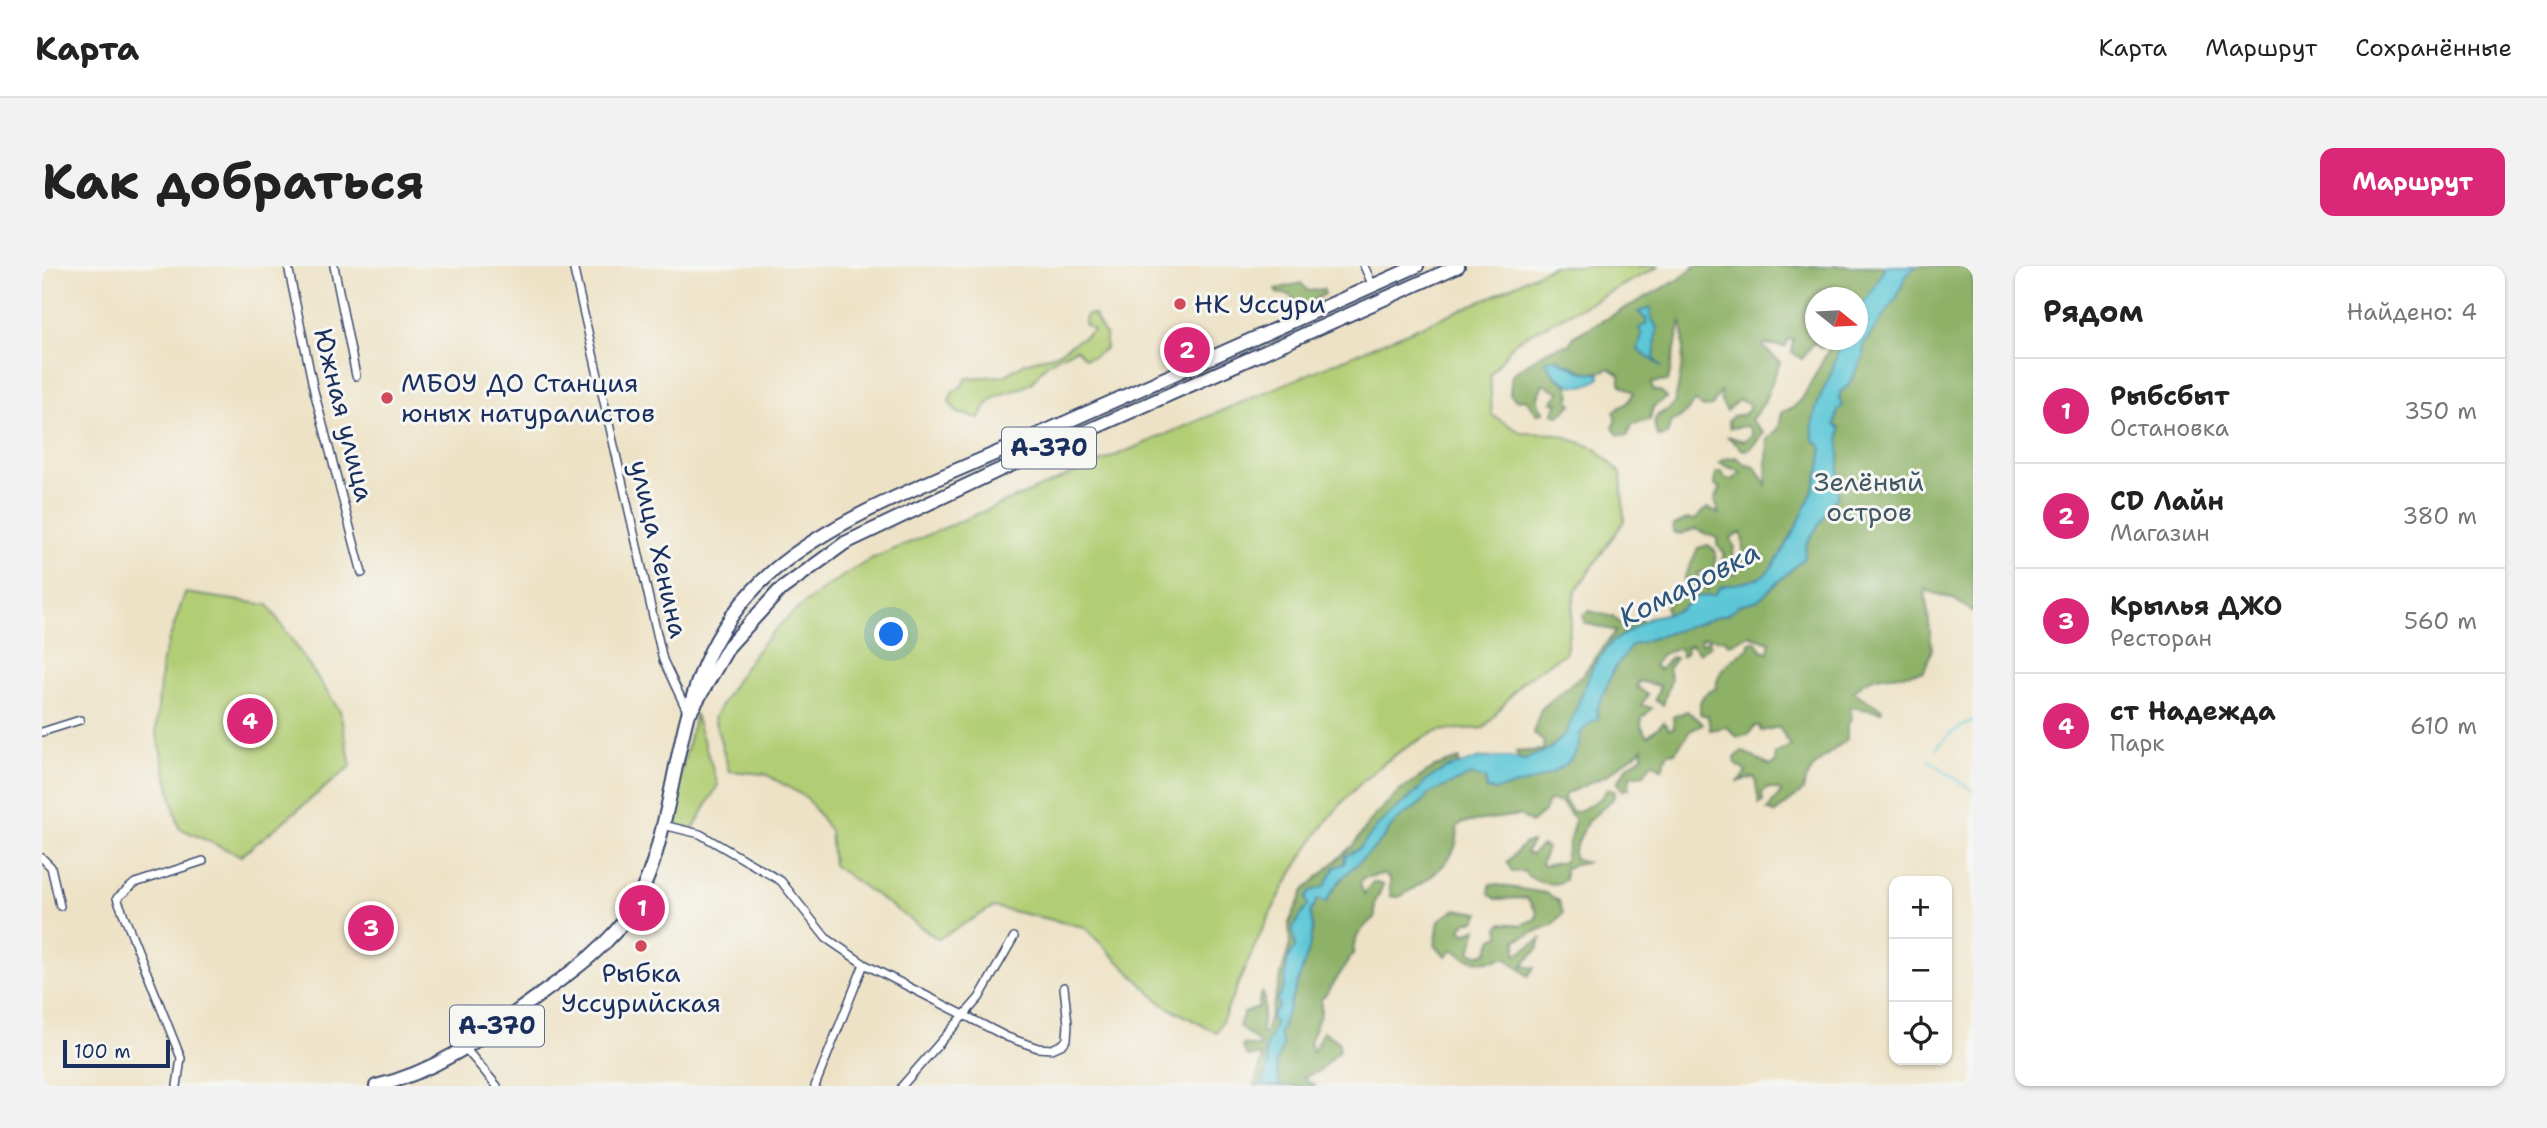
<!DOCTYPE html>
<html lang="ru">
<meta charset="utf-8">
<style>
:root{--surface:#fff;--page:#f2f2f2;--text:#222;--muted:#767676;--line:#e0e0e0;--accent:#db2777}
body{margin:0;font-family:"Shantell Sans",sans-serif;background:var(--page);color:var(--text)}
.controls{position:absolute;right:21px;bottom:21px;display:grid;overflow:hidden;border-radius:14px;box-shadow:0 2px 5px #0004}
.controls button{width:63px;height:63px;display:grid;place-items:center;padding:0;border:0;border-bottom:2px solid var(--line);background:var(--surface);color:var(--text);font:35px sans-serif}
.compass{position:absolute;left:1763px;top:21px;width:63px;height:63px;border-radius:50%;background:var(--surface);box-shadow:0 2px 5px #0004;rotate:108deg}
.scale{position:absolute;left:21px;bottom:18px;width:107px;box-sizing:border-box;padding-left:7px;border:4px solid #1b2f5e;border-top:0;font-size:19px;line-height:24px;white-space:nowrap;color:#1b2f5e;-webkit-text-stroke:5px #f6f6f2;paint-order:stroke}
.you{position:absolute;left:850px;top:369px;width:24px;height:24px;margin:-18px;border:5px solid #fff;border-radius:50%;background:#1a73e8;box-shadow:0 0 0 10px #1a73e833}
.badge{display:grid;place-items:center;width:46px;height:46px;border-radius:50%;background:var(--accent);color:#fff;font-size:23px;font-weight:700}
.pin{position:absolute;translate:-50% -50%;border:4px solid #fff;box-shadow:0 2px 7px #0006}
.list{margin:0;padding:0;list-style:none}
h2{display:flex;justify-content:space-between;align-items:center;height:91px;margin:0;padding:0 28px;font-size:30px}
h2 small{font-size:23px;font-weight:400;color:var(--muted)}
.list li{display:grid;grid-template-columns:46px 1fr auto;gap:21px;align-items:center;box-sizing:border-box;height:105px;padding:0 28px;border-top:2px solid var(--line)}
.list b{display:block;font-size:26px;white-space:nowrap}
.list p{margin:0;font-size:23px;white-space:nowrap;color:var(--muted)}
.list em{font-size:23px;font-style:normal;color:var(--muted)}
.icon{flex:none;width:38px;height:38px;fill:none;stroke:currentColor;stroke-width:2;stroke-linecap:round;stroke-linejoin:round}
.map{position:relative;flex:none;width:1931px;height:820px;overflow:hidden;border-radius:14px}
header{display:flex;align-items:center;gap:42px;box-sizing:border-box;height:98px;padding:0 35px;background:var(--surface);border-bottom:2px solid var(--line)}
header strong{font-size:33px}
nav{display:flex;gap:38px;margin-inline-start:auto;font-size:24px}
.intro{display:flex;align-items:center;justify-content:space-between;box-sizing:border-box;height:168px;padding:0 42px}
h1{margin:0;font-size:49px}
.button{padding:18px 32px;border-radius:14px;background:var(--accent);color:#fff;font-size:24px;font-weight:700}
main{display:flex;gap:42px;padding:0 42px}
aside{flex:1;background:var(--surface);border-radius:14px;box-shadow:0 2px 5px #0004}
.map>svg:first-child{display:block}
.green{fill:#b2ce74;stroke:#667e69;stroke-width:2}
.forest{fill:#8db166;stroke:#547062;stroke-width:2}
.water{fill:#5dc7d7;stroke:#3c7b9a;stroke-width:2}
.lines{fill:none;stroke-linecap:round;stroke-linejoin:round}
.stream{stroke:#5dc7d7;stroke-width:2}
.minor-casing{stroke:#3a4a6d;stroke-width:10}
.trunk-casing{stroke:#3a4a6d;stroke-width:16}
.minor{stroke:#fff;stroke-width:7}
.trunk{stroke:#fff;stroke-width:12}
.poi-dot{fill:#d1495b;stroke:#f6f6f2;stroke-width:2.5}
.labels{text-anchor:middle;stroke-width:6;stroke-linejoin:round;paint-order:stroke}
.shield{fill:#f6f6f2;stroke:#5d6b8a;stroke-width:2}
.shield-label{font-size:24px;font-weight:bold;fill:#1b2f5e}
.poi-label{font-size:26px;fill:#1b2f5e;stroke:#f6f6f2;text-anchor:start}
.street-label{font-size:26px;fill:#1b2f5e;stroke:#f6f6f2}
.park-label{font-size:26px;fill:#415764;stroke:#f6f6f2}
.water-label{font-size:28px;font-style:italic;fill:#2c557c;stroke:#f6f6f2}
</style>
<header>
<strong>Карта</strong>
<nav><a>Карта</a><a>Маршрут</a><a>Сохранённые</a></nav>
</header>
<div class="intro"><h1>Как добраться</h1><a class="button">Маршрут</a></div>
<main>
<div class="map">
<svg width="1931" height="820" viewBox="0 0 1931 820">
<rect width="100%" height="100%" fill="#f6f6f2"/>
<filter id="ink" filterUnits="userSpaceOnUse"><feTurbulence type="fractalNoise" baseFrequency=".0143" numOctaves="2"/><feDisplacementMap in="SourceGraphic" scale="14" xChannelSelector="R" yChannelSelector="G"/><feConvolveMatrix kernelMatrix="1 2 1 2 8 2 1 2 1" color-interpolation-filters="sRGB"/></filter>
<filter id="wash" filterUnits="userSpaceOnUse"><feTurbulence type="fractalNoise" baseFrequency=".00686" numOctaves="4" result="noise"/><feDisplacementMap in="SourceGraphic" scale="28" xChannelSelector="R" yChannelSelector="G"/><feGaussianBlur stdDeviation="1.57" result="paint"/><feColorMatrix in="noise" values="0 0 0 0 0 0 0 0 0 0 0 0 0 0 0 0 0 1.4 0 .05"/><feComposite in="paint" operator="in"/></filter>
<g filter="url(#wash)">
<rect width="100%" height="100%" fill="#ede2c5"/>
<path class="green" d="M1510,0H1618L1474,75L1448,109L1450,149L1480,167L1515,168L1553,182L1579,207L1582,255L1533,326L1524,386L1480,416L1442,462C1427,464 1403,461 1389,468C1273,523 1223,656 1175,767L1120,738L1042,661L951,641L896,673L791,599L788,565L765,532L723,508L687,505L672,452C714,372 752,338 829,293L1453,29Z
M1051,48L1064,70V82L1051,91L1043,92L1034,83C1023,88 1009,93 1000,103C997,107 994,112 990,116C966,134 953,118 938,152L916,147L907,136L910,127L919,121L925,112L962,110L983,97L1014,88L1052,64L1043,59L1044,49Z
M143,327L226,339L298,445L309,500L199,590L137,562L114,465L120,395Z
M653,449L676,519L651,563L627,558Z"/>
<path class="forest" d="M1653,0H1931V346L1911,333L1883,324L1890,383L1882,405C1859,411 1828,404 1811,426L1840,443L1839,446L1808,441L1810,453L1805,459V473C1787,489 1765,499 1761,525L1733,547L1725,544L1739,527L1737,524L1726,522L1720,527L1721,536L1717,538L1713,511L1697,515L1704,506L1694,498L1693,492L1700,485L1728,500L1734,497L1733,488L1749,480L1737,461L1719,465L1717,460H1713L1706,469L1695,471L1685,461L1668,464L1666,450L1658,448V436L1662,429L1674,422C1677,398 1692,394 1708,381V376L1714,375L1719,384L1726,386L1728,376L1707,369L1686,379L1684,374L1664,371L1658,374L1659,378L1667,374L1669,379L1657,387L1650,379L1644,381L1645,386L1640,390L1638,382L1620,388L1612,399L1617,404L1630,391L1634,392L1626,403L1629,413L1621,439L1613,434L1618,420L1597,415L1595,421L1606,429L1599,439L1610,442L1600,452L1599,460L1606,470L1622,456L1627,463L1632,462L1631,451L1645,445L1661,458L1648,465L1633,486L1626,487L1620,503L1610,496L1602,508L1588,510L1587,522L1581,524L1575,517L1586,500L1600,490L1601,482L1564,510L1523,528L1522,533L1530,545L1536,546L1559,532L1566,522L1573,526L1571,533L1545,556L1531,587L1533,593L1544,596L1523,602V614C1510,622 1491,616 1481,605L1470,606L1465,596L1483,577L1490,576L1484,586L1489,589L1500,579L1505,582L1499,598L1502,600L1522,596L1533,554L1519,536L1506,535L1502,546L1489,557L1478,549L1419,557L1415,562C1420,594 1382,617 1357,631L1348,630V613L1341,608L1321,612L1318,618L1322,628L1331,616L1341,619L1333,637V652C1323,658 1309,674 1312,686L1286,726L1279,733V746L1268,775L1271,787L1281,765L1297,776V785L1276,806L1261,811L1273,820H1212L1220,796L1219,789L1205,791L1200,780L1203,778L1217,782L1218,778L1197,760L1202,746L1216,741L1219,727L1222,730C1223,743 1218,756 1220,768L1223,767L1248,678L1247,657L1262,624L1311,579L1334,548L1359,524L1393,501L1417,493V497L1429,509L1443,512L1445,523L1453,524L1476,491L1474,486L1501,484L1502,476L1491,467L1499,443L1541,408L1574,365L1542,357L1541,349L1547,345L1571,351L1584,362L1593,354H1600L1616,370L1628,367L1624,340L1630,333L1642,326V313L1656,282L1666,279L1674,286L1672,304L1658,306L1655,309L1662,314L1665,324L1679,309L1694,307C1700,297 1703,278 1699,267L1689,272L1692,281L1688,300L1684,302L1680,296L1682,286L1675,279V272L1653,263L1638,268L1631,266L1632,259L1645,253L1653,254L1665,242L1677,248L1673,233L1679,222L1673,219L1674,207L1679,206L1684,213L1691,214L1699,206L1677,197L1682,193L1694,191L1704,199L1713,201L1724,219L1726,173L1737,162L1740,146L1751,142L1760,133L1792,74H1815V32H1773V74H1786L1785,79L1779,82L1772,76L1760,93L1750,86L1751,74L1747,73L1743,81L1722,78L1721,81L1738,96L1722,137L1709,154L1722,167L1708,183L1701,184L1685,170L1702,175L1711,169L1706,160L1688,162L1686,155L1691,150L1703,148L1708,142L1706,137L1696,134L1685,145L1679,136V125L1670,140L1659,141L1653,135L1640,151L1629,156L1625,169L1616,171C1604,142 1627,150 1632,137C1638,119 1645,73 1639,55L1626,115L1609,117L1611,124L1620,126L1624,132L1611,141L1608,154L1590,158L1585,170L1576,169L1571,162L1574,155L1572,145L1585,137L1592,127L1578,118V109L1567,102C1553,111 1539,106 1526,97L1512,110L1526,119L1529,130L1526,132L1530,138L1517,150L1511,147L1516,137L1510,136L1518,126L1501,118C1495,130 1493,136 1502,146L1495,148L1484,133L1474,134L1468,128L1470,108C1489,97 1504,80 1527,79L1532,70L1639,12Z
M1259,17L1266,25L1281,23L1283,28L1263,39H1256L1248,29L1235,27L1234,23Z
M1448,618L1504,627L1517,635L1521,647L1512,658L1474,674V689L1499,673L1495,684L1480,700L1492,702L1486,710L1463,691C1444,698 1426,697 1411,683L1404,690L1393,680L1397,654L1414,643L1438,647L1433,655H1425L1419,663L1424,668L1435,662L1428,686L1436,689L1445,687L1451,673L1458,670L1456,661L1460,657L1479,659L1494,653L1495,646L1485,632L1454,633L1447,628Z"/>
<path class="water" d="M1843,0H1874L1864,10L1855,31L1822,78L1821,91L1806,120L1799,125L1797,132L1801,140L1796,145L1793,159L1798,162L1796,229L1764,279L1762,292L1716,334L1697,339L1685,348L1590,379L1571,405L1555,444L1556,453L1547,458L1538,468C1540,506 1481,519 1453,524L1445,523L1443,512L1429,509L1386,528C1381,539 1366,545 1357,553C1349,559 1346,567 1340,574C1321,595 1295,610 1284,637L1276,633L1268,646L1271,662L1266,687L1237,769L1241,778L1234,798L1238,820H1220L1226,800L1223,784L1233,758L1229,750L1237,739L1235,733C1249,718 1239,695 1253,682L1251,661L1266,639L1264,633L1268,625L1282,621L1293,601L1302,598L1303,590L1317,583L1338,557L1377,524L1382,516L1403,503L1439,492L1468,491L1482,494L1508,483L1525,466L1551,400L1570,376L1609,351L1636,345L1654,331L1672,329L1678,321C1691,317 1714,317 1725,306C1742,290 1786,206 1779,180L1771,174C1768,150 1778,131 1788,110C1794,98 1793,86 1802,74H1815L1816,44L1834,19Z
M1609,42L1608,49L1615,62L1612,93L1620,101L1596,84L1600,69L1597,62L1604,58V53L1596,46Z
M1513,92L1538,105L1558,108V112C1535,129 1516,117 1503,95Z"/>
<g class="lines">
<path class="stream" d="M1894,482L1909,467L1931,455
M1887,494L1931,525"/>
</g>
</g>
<g filter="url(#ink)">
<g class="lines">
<g class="minor-casing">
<path id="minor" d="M246,0L272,125L320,307
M292,0L314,110
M531,0L621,394L646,447
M1322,0L1331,20
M0,466L38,454
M621,559L658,568L739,615L784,672L822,698L965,771L996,782L1010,783L1021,778L1025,773L1026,758L1022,721
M0,592L9,601L18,640
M423,782L455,820
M135,820L139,792L75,632L93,617L161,595
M773,820L822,698
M860,820L937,732L972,671"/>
</g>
<g class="trunk-casing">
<path id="trunk" d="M649,445L687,380L737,325L803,277L953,206L1416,0
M334,820C392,806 434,776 481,741C521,712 565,684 591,642C609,612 617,577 625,543C646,446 653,373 732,304C795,250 899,212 975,178C1108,119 1242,59 1375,0"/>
</g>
<use href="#minor" class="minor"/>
<use href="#trunk" class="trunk"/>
</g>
</g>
<g class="poi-dot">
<circle cx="1138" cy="38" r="7"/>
<circle cx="345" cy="132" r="7"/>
<circle cx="599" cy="680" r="7"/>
</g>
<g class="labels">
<g class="shield">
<rect x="960" y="161.5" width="94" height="41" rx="5"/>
<rect x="408" y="739.5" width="94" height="41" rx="5"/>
</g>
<g class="shield-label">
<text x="1007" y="190">А-370</text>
<text x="455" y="768">А-370</text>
</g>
<g class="poi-label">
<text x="1152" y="47">НК Уссури</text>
<text x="359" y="126">МБОУ ДО Станция<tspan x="359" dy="30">юных натуралистов</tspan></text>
<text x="599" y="716" text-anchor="middle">Рыбка<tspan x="599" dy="30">Уссурийская</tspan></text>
</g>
<g class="street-label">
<text transform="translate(302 149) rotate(76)" y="9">Южная улица</text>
<text transform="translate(617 283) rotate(77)" y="9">улица Хенина</text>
</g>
<g class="park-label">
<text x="1827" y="225">Зелёный<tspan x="1827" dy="30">остров</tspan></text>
</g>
<g class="water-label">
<text transform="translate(1647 318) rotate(-27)" y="10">Комаровка</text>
</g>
</g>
</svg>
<div class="controls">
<button>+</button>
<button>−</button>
<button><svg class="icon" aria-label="locate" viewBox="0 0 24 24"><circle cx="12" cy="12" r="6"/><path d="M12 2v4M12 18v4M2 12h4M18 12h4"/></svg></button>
</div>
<svg class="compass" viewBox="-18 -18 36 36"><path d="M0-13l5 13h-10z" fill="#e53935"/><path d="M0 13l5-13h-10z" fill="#767676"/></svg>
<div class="scale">100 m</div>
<div class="you"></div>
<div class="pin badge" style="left:600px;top:642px">1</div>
<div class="pin badge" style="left:1145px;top:84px">2</div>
<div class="pin badge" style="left:329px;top:662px">3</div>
<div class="pin badge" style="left:208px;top:455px">4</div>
</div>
<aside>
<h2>Рядом<small>Найдено: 4</small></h2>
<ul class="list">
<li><span class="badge">1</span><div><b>Рыбсбыт</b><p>Остановка</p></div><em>350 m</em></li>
<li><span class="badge">2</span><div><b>CD Лайн</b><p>Магазин</p></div><em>380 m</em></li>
<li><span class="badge">3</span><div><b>Крылья ДЖО</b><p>Ресторан</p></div><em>560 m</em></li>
<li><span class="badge">4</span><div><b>ст Надежда</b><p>Парк</p></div><em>610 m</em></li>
</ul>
</aside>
</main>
